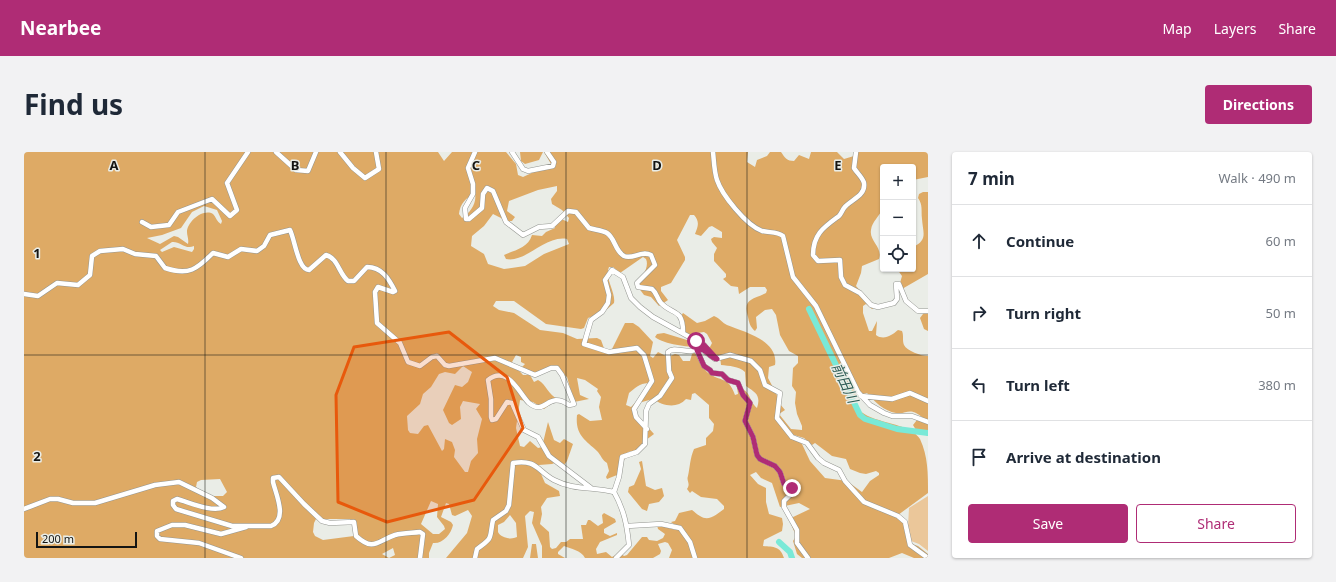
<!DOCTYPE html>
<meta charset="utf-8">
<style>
:root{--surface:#fff;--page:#f2f2f3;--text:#1f2937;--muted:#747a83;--line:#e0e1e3;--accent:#af2c75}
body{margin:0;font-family:"Noto Sans","Noto Sans JP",sans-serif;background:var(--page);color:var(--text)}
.controls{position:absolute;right:12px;top:12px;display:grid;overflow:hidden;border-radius:4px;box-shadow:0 1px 3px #0004}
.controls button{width:36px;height:36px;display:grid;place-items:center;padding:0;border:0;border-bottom:1px solid var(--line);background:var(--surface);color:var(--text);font:20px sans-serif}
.scale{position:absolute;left:12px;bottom:10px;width:101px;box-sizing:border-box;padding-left:4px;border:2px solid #141513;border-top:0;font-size:11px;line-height:14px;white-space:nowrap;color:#141513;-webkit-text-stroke:3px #eaede7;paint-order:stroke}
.stop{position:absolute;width:12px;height:12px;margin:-9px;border:3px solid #af2c75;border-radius:50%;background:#fff}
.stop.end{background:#af2c75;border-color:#fff;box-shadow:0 1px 4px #0008}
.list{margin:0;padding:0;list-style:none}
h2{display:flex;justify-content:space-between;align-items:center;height:52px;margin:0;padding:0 16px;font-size:17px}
h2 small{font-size:13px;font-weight:400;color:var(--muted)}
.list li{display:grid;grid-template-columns:26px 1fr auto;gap:12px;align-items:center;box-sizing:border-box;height:72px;padding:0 16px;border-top:1px solid var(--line)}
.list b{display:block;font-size:15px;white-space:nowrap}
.list em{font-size:13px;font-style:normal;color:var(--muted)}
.actions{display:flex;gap:8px;padding:12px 16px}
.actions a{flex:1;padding:9px 0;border:1px solid var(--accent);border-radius:4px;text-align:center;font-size:14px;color:var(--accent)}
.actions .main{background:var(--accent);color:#fff}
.icon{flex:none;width:22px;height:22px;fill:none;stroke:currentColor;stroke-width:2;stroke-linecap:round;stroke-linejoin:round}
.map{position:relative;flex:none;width:904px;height:406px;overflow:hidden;border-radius:4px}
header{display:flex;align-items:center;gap:24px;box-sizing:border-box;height:56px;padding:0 20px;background:var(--accent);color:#fff}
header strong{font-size:19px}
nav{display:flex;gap:22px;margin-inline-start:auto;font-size:14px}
.intro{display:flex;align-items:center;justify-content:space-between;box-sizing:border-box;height:96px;padding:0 24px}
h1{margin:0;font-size:28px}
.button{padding:10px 18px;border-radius:4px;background:var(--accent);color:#fff;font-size:14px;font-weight:700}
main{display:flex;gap:24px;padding:0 24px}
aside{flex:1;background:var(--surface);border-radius:4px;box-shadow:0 1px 3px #0004}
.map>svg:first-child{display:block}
.green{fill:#ebc79a}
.forest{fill:#deaa65;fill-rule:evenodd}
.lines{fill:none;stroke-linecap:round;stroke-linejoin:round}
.river{stroke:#79e9d7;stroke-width:6}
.minor-casing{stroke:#949691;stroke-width:5.5}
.minor{stroke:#fff;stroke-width:4.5}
.route{stroke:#af2c75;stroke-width:5}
.marked{fill:#e8590c;fill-opacity:0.2;stroke:#e8590c;stroke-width:3;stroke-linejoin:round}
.grid{fill:none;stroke:#141513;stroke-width:1;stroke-opacity:0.55}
.labels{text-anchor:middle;stroke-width:3;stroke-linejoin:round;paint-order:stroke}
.water-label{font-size:14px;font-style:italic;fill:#2d5d55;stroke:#eaede7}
.grid-label{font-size:13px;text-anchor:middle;font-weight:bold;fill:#141513;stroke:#eaede7;stroke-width:3;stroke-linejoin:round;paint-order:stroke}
</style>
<header>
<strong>Nearbee</strong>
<nav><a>Map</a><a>Layers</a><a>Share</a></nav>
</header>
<div class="intro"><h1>Find us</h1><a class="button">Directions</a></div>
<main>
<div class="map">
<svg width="904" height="406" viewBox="0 0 904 406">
<rect width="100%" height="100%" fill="#eaede7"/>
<path class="green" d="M904,344V399L895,392L887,389L884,374L885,356Z"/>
<path class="forest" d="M0,0H414L420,9L428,0H482L492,12L494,23L499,25L527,12L520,0H724L723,10L731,15L733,8L743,4L746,0H757C761,6 763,9 770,9L775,3L785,7L787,0H813L820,7L830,4L832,0H904V25L889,28V15H859C859,25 862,47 859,56C856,64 848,69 847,78C845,89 859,95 855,107L838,114L837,121L832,134L851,155L848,157L842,152L839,154V161L845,179H848L853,169L852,183C860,189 868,183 874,178L878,179C880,184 878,188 880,193C883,199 897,204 904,204V284L892,278L889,273L893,268L899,266C885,254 883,263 872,261C860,259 851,250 843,241L831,244C828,274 883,266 896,287C904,304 904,322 904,341L874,363L880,368L881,381L885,391L894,394L904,402V406H890L878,401L865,406H778L773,402L769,389L772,384L767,372V366L786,357L775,351L756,355L748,331L737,326L732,320L726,323L734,332L742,336V350L745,362L758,366L759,372L758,379L740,388L739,394C750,395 756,394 760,406H645L648,398L644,391L641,390L634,392L637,399L636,402L629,406H561C557,398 547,397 540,394L534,400V402L541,406H518V394L508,371L510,360L506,359L501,364L504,395L499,406H422L443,381L448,364L444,358L431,364L428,363L425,352L422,351L417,365L427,370L429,373C427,382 419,392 409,391L405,401V406H365L371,403L369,396L358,402L365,406H0ZM533,34V39L527,47L528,52L538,58L545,66L544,70L535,66L531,71V76L522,80L518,84L508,83C504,96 491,98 480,103L482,107C502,111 521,83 543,87L545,92L520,102L501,114L480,117L464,112L460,102L447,94L448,84L460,74L469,62L483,69H488L491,65L483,59L485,49L514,38ZM451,42C453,51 446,61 438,66L435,62C436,52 442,45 451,42ZM180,54L193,58L198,69L197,72C193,70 192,65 189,62C179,56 163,70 163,80C163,84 165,87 164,92L154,85L150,84L136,92L123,86L138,83L157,76L168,60ZM666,63H670C676,70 674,74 671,82L677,84L685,75L688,74L698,80V86L690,85L687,87L688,90L693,96L690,102V109L702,122V125L699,127L707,134L714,135L715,142L726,135H741L743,138L742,141C727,148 719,147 724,165C725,170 726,175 731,179L733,176L732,165L741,158L748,157L752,163L756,183L765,199L774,204V211L769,216L768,234L772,240L771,251L773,262L778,274V278L767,277L755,262L761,258L756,252L752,241L744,226L745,215L751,213C755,188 720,180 703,173C698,171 696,166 690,164L681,169L673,171L659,161L657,164L660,184L667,185L673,181L680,180L683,182L688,191L686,195L640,181L633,182L631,185C641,193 663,194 675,196C682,196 689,202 696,204L697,213C705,214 715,214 721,220L722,234C732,241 737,243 733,256C724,248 728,239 713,235L714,242L711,243C704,223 697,231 683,220C678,215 675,207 671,200L668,202L666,209H659L655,203L651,202L644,205L634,200L629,206L626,204L629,190L615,175L609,171H601L587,199H581L577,188L573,186L553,187L539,181L516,178L490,161L475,158L469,154L472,149H490L522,172L557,177L560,176L564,166L581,159L590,151C592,140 580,126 585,115H589L596,121L619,105L622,107C626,116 616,126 614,135L620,143L627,145L635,154L644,148L637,139V135L647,131L661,108V105L653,88ZM148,90C156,89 161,98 170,94V97L168,100L150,95L138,100L136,98ZM492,203L497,205V210L501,212L498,215L509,221L532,216L543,225L550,250L565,247L556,243L553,226L561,228L574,237L573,239L577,245L575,255L578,268L566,269L555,262L553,263C551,283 561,288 573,299C577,303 578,308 583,311L585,319L582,325L583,327L593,323L604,300L611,299L622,288L630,282L612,262V250L607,255L602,253L605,241C612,235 619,229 628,232L616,248L618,250L629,247C639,254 653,257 662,247L667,248L668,242L671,241L685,253V266L690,272L689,279L682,286V293L670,297C666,306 666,315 664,324C662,329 667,331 663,337L666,341L668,339L677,345L693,347L700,354V357C693,362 685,370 676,364C672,362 671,360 668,358L655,361L651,369L647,370L651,373L652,378L633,373L634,377L641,382L639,386L633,389L625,388L623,385H618L603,403L600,404L596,401L588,405L582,400L573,402L572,397L576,390L593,383V381L586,384L580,381V377L592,370L591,367L580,361L578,363L579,371L574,374L566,368H564L562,373H557L559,387H546L542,390H537L532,396L528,397L526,395L525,380L516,372L518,362L517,355L523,346L536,344L535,339L521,331L514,315L515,313L528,312L533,310L540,313L543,309L549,292L540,287L536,291L530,288L524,270L518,295L514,296L506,289L500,295L496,294L492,276L496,248L509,250L520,257L534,247C524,243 523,233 514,228L510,230L506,223H499L489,212L488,210ZM439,214L448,220L444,230L438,235L431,233L419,258L425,271L428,273L437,267L436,255L439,249L456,252L452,257L458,267L453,287L454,301L447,309L444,320H441L430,305L431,298L428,290L421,287L420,297L418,299L404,273L400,274L394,282L386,281L384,278L383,264L396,252L399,242L407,235L415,222L421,220L431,222ZM770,283L780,286L788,293L791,291L808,304L822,307L826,317L836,321L842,322L852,319L855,321V323L846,329L838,340L823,329L801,326L786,309L778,292L769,286ZM196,327L203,340L199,344H182L172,335L173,330L177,328ZM407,349L414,352L413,365L420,374L421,377L415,382H409L397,372ZM486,363L492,371L493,385C487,388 477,386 474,380V373L480,370ZM292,367H326L332,379L330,384L299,388L291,384L289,380L290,371Z
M496,0H519L515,8L501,12L497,9Z
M899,40H904V122L878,137L876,131L878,124L873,117H889V95C904,88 899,81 898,67C897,58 899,53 894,46L895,42Z
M902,158H904V179L900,177L896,166Z
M618,309L622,334L631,338L638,336L640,344L635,350L625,352L623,359L618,357L604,340L605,335L610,333L617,317L615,310Z
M508,392H512L514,406H506Z"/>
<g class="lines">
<path class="river" d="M785,157L836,263L841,267L873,277L904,281
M755,390L766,400L768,406"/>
<g class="minor-casing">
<path id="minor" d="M252,0L272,18L284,19L292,0
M316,0L329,16L341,26L355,17L352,0
M451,0L444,16L449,32V42L441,56L442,67H445L458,56L459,42L463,36L469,39L482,70L499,83L515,75L528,74L544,59L552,60L565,76C571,78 578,78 583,81C591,86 591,99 600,104C609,108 617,98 627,103L631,113L613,131L614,135L628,137C633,141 633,147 637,151C648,163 659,156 659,180
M488,0L499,17L504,19L529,14L530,10L523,0
M689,0C690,9 690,19 693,28C698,43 722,73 738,79C745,81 753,79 759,84L769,125L792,154L834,240L846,253L860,261L868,264H888L904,270
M832,0L830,16C833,21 839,26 840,31C842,44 826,48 820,56C818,59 817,62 815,64C800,75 789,82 789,103L794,109L816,108L817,125L821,133L836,141L847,153L854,155L870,151L873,147L872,132H875L882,149L894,159H904
M118,70L127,75L145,73L154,60L188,47L206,64L213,58L203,31L224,0
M0,142L14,144L33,131L54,133L66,123L68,104L76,99L99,97L111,102L132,104L141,116C165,124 173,117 189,101L204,105L217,97L233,99L240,94L246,83L266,78C271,88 274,118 285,118L302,103C314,106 315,122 324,129H330L343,115C358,115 365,127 371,139L369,140L354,135L351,140L353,171L376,191L384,210L396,214L408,205L413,204L421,213L425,214L471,206L511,223L527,216H533L538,223L550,252L545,253C523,238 522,265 505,251C496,243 484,212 464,228L467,247V265L468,268L472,267L483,250L488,251L500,278L514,285L525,304L567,336
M673,199L680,214L686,218L688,221L698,222L704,228L714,231L719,243L726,251L721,269L729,285L733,303L736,307L751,314L756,320L760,332L768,337L766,343L760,349V355L773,378V391L784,406
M837,244L868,247L886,241L904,249
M623,277L612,265L610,257L628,229L620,203L613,196L585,200L560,192L567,168L578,160L584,151L585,143L581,128L588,118L599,125L607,146L616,155L629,165L680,193L685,199
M590,340L595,325L598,305L613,300L621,292L622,259L625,252L636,244L648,226L645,219L644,200C651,193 665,204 676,196L691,207L706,203L727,209L736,218L741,233L756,241L753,266L768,285L783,291L794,306L800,311L815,318L821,329L840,350L874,364L881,370L886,393L904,406
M0,357L26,347H34L49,351H71L131,333L155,330L188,346L200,355C188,361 165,350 153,347L149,349V353L152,357L208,374H247C264,367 252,343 249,330V326L255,325L280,352L298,369L306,371L330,370L332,384C350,400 353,389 371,383C379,381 388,381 396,380L399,382L396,406
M603,374L637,372L656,376L666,390L671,406
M217,406L175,391L136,387L133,384V379L148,373H161L197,382L222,375
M451,406L453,397C470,385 465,387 469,368L482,359L485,353L489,311C513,307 513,319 530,328C549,338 569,335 590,340C600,358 603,373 605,393L592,406"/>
</g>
<use href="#minor" class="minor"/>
</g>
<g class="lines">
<path class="route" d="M672,189L680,193L693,207C685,206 683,196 674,197L673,198L680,214L686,218L688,221L698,222L704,228L714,231L719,243L726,251L721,269L729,285L733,303L736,307L751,314L756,320L760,332L768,336"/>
</g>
<path class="marked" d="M425,180L483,225L499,276L450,348L363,370L314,350L312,243L330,195Z"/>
<path class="grid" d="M181,0V406M362,0V406M542,0V406M723,0V406M0,203H904"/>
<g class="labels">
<g class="water-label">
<text transform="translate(821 231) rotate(65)" y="5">前田川</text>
</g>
</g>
<g class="grid-label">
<text x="90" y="18">A</text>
<text x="271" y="18">B</text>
<text x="452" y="18">C</text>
<text x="633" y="18">D</text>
<text x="814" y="18">E</text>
<text x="13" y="106">1</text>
<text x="13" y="309">2</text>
</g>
</svg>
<div class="controls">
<button>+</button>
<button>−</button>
<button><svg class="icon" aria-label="locate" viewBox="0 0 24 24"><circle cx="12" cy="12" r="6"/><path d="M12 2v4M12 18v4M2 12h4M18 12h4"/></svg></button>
</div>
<div class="scale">200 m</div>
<div class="stop" style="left:672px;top:189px"></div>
<div class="stop end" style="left:768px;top:336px"></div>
</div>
<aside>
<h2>7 min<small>Walk · 490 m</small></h2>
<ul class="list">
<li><svg class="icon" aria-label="ahead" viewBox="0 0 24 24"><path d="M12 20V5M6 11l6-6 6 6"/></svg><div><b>Continue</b></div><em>60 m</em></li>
<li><svg class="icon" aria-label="right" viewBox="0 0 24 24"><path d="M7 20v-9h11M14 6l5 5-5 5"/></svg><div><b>Turn right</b></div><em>50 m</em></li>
<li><svg class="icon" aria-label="left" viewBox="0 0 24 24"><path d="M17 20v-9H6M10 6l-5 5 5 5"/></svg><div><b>Turn left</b></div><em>380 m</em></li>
<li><svg class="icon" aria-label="arrive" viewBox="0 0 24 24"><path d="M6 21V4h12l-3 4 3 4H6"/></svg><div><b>Arrive at destination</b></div></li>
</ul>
<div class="actions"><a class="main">Save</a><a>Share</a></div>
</aside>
</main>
